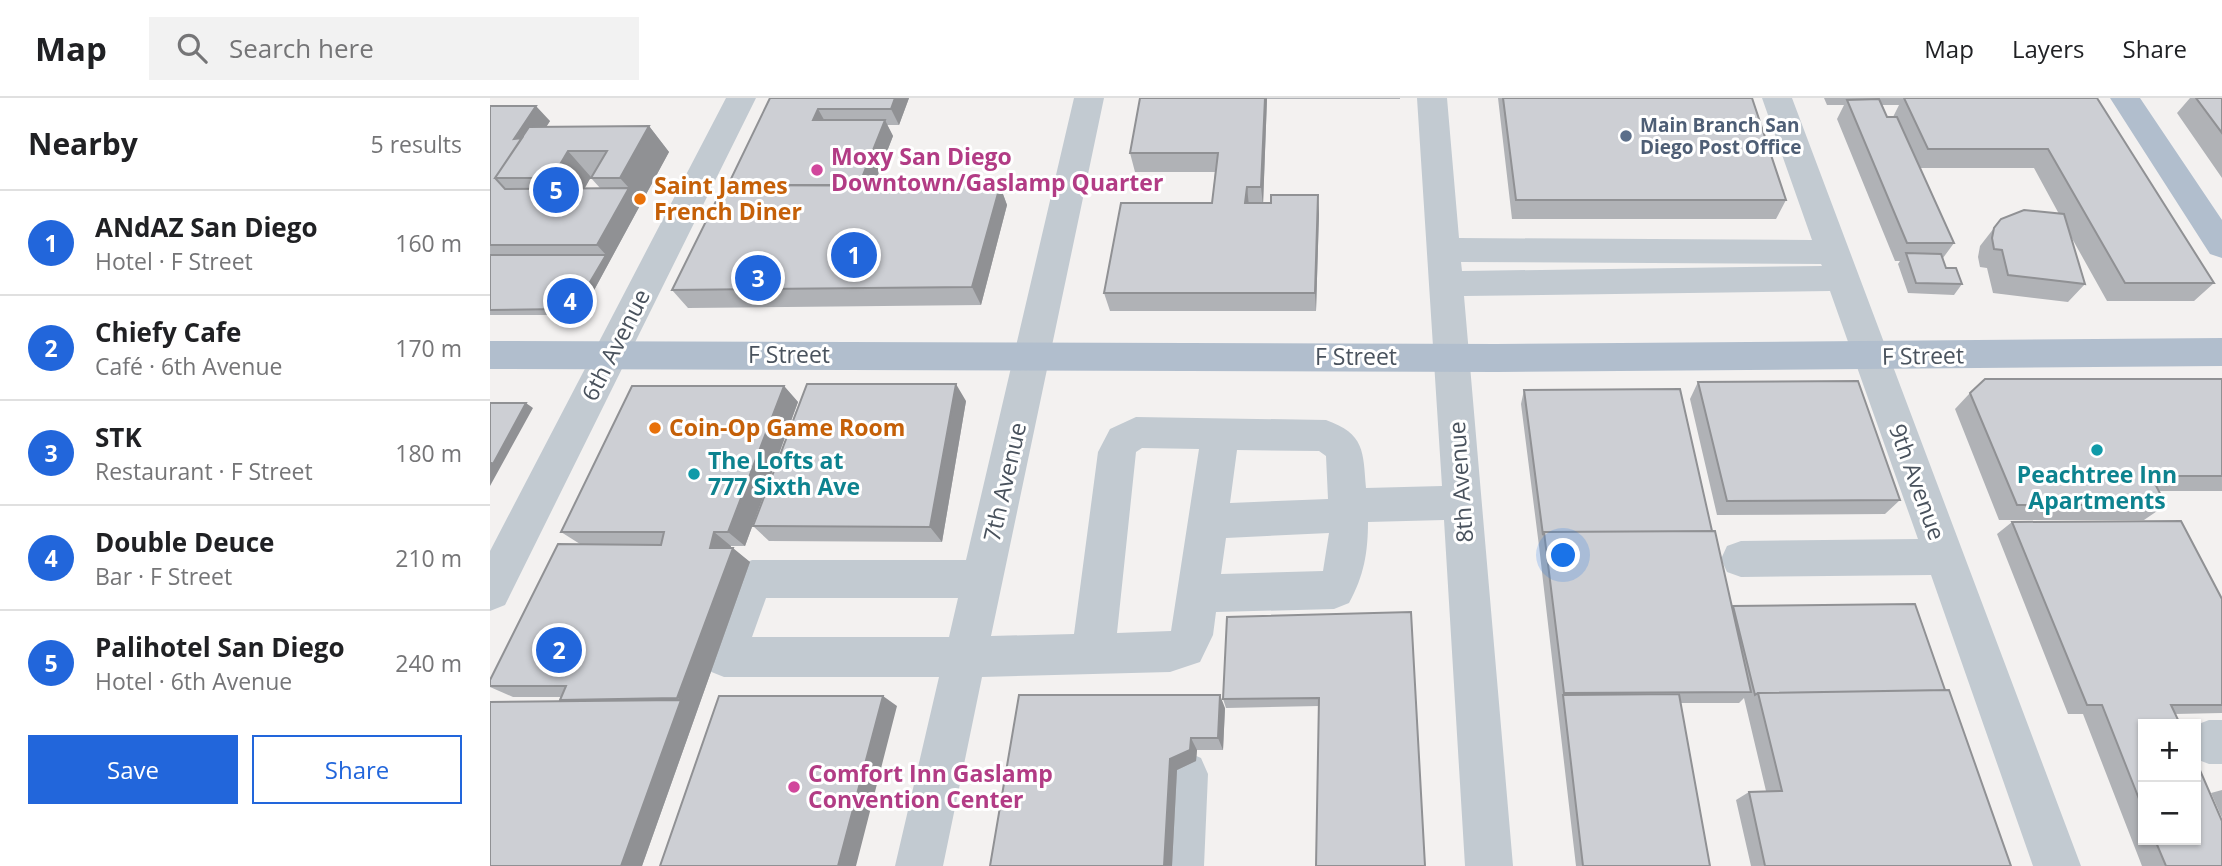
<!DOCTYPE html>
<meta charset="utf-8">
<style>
:root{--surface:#fff;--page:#f2f2f2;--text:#202124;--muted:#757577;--line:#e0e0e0;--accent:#2266db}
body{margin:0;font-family:"Open Sans",sans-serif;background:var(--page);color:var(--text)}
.controls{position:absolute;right:21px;bottom:21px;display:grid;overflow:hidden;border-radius:0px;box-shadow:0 2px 5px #0004}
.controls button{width:63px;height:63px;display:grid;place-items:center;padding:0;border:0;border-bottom:2px solid var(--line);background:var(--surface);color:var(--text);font:35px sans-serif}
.you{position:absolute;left:1074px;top:458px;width:24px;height:24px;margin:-18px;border:5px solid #fff;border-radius:50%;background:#1a73e8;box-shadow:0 0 0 10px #1a73e833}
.badge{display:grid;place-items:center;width:46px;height:46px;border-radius:50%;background:var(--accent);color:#fff;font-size:23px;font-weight:700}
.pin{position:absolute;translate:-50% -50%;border:4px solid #fff;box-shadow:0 2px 7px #0006}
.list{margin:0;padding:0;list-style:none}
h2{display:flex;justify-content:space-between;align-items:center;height:91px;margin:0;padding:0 28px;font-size:30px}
h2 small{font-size:23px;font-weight:400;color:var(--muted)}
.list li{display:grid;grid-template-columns:46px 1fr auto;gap:21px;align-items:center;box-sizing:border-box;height:105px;padding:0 28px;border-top:2px solid var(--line)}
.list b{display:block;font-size:26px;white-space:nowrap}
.list p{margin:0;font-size:23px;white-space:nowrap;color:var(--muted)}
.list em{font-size:23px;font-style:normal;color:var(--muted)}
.actions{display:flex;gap:14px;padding:21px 28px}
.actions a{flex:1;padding:16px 0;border:2px solid var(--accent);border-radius:0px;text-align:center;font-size:24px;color:var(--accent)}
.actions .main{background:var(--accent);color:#fff}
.icon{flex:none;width:38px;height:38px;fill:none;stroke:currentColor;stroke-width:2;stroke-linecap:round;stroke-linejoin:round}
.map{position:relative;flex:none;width:1732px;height:768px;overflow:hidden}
header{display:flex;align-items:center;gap:42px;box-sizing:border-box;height:98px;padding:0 35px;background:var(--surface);border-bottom:2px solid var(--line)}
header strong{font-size:33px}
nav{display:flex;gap:38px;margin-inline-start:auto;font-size:24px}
.search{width:490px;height:63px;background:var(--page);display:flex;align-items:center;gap:18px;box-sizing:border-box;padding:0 24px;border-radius:0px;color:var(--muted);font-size:26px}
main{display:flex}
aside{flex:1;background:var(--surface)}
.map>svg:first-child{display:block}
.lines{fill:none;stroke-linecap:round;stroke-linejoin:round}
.minor{fill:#c2cad1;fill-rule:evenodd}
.major{fill:#b1becd;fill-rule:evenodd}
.wall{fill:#b0b2b6;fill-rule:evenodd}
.shaded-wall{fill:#909194}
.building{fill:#cdcfd4;stroke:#909194;stroke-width:2}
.service-dot{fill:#5c6f8a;stroke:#fff;stroke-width:2.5}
.hotel-dot{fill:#d1479c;stroke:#fff;stroke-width:2.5}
.food-dot{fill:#e8710a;stroke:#fff;stroke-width:2.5}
.culture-dot{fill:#0f9aa8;stroke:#fff;stroke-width:2.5}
.labels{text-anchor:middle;stroke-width:6;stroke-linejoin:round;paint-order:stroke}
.far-service-label{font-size:19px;font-weight:bold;fill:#4e5e75;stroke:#fff;text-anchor:start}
.hotel-label{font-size:23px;font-weight:bold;fill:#b23c85;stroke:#fff;text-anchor:start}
.food-label{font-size:23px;font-weight:bold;fill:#c56008;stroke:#fff;text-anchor:start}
.street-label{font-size:23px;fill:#49525d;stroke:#fff}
.culture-label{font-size:23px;font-weight:bold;fill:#0d838f;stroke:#fff;text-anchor:start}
</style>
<header>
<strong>Map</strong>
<div class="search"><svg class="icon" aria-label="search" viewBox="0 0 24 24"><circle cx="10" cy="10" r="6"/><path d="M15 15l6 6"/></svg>Search here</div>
<nav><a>Map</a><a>Layers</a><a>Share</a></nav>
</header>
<main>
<aside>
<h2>Nearby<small>5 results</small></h2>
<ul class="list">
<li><span class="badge">1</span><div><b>ANdAZ San Diego</b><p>Hotel · F Street</p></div><em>160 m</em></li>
<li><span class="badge">2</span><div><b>Chiefy Cafe</b><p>Café · 6th Avenue</p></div><em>170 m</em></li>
<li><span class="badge">3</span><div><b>STK</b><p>Restaurant · F Street</p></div><em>180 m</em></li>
<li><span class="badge">4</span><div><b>Double Deuce</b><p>Bar · F Street</p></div><em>210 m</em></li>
<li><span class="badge">5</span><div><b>Palihotel San Diego</b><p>Hotel · 6th Avenue</p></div><em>240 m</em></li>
</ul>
<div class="actions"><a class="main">Save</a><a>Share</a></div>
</aside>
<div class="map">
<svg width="1732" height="768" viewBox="0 0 1732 768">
<rect width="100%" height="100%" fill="#f3f1f0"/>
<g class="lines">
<path class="minor" d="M236,0H266L15,507L0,513V453Z
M584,0H614L501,538L584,536L608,354L620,331L646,319L836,322C875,336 873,353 876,390L952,388L927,0H957L969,140L1322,142L1272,0H1302L1591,768H1543L1441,477L1251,479L1237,474L1231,461L1237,448L1251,443L1428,441L1340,193L974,198L1023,768H975L954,422L878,424C878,454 874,478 859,505L844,511L726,514L723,537L710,564L680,574L492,579L453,768H405L449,579H234L219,573L213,559L248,468L262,462H476ZM971,164L1331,166L1332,168L972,173ZM652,350L709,351L681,533L627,535L646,354ZM747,352L829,353L836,358L838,401L740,405ZM839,435L833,473L731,476L736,440ZM276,500H468L459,539H262Z
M1719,622H1732V666H1719L1706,661V627Z
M695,653L711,660L718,676L714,768H666L672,676L679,660Z"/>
<path class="major" d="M1620,0H1650L1732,122V160L1720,156Z
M1732,240V268L1006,274L0,271V243L1006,246Z"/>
</g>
<path class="wall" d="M280,0H419L409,27H397L403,38L384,87L510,88L517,107L491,207L198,210L182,192L238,87Z
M650,0H910V1H777L773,105H781L828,97L829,116L826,213H620L614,195L722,105L725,74H645L640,55Z
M1008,0H1262L1296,102L1286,121H1022Z
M1334,0H1607L1724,185L1704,203H1617L1579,135L1595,186L1578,204L1503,195L1497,170L1490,169L1488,159L1490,148L1504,130L1569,116L1544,70H1430L1464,145L1453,160L1456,170L1472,186L1464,197L1418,195L1408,166L1410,163H1405L1347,21L1354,7H1337ZM1391,7H1409L1403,19H1397Z
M1700,0H1732V80L1687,15Z
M0,8L60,23L56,29L159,28L179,54L96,207L79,217H0ZM101,79V80L110,90H94Z
M1732,281V393H1668L1676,407L1654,422H1509L1465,311L1480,295Z
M1208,284L1410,402L1395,416L1227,417L1200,301Z
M294,288L308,304L255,448H241V450L260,464L152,768L74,604L70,602L72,599H23L0,589V582L90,446L71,434Z
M1034,292L1222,433L1242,510L1243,508L1455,592L1521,768H1261L1246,702L1259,694L1276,693L1254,600L1249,605H1190L1220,768H1086L1049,448L1031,306Z
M476,303L452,444L279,443L263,428Z
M1522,424L1732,501V615L1685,616L1653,626V742H1706L1732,768H1652L1593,616H1578L1507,436Z
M921,514L829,608L736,610L733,601Z
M735,610L733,652H707L706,663L687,672L682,768H500Z
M1732,692V720L1721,695Z"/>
<path class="shaded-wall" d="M405,0H419L409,27L401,11Z
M775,0H777V1L773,108L771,89Z
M46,8L60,23L49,40L24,41Z
M328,11L337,27L323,22Z
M395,22L403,38L377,105L368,90Z
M159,28L179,54L96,207L79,217L73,211L116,157L107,147L139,90L130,80Z
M78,53L101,79L86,106L62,80Z
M510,88L517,107L491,207L482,189Z
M757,89L759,108L755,105Z
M828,97L829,116L826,213L825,195Z
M466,286L476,303L452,444L440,429Z
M294,288L308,304L255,448L238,434Z
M36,305L43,310L0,388V364Z
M224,434L241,448L237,464L220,450Z
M243,450L260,464L152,768H131L191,602L187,600Z
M730,597L735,610L733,652L728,640Z
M393,598L407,608L366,768H348Z
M701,640L707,652L706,663L687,672L682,768H674L680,661Z"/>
<path class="building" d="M280,0H405L401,11H328L323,22H395L369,87H238Z
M650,0H775L771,89H757L755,105H781V97H828L825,195H614L631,105H722L728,55H640Z
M1013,0H1262L1296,102H1026Z
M1414,0H1607L1724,185H1635L1558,51H1438Z
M1706,0H1732V35Z
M1389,1L1397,19H1407L1464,145H1417L1357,2Z
M0,8H46L24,41L32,40L5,80L15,91L139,90L107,147H0Z
M159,28L130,80H101L117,53H78L62,80H5L39,29Z
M234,87L510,88L482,189L182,192Z
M1534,112L1574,116L1595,186L1518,177L1512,152L1504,151L1502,140L1504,130L1511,121Z
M1416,155L1451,156L1456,170H1466L1472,186L1426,185Z
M0,157H116L90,201L73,211L0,212Z
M1495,281H1732V378H1661L1676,407H1527L1480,295Z
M1368,283L1410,402L1237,403L1208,284Z
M317,286H466L440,429L263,428Z
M142,288H294L238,434H224L220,450H243L187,600L70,602L76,588H0V582L68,446L171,447L174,434H71Z
M1190,291L1222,433L1054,434L1053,437L1034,292Z
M0,305H36L3,366L0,364Z
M1691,423L1732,501V607H1681L1690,626H1653V711L1612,607H1597L1522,424Z
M1225,433L1261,594L1074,595L1054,434Z
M1425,506L1455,592L1268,595L1265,597L1243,508Z
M921,514L935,768H826L829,600L733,601L737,519Z
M1459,592L1521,768H1275L1259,694L1292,693L1268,595Z
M1189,596L1220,768H1093L1073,597Z
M529,597H730L728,640H701L700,652L680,661L674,768H500Z
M229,598H393L348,768H170Z
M191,602L131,768H0V604Z
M1706,663L1732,723V768H1676L1665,742H1706Z"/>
<circle class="service-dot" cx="1136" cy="38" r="7"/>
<g class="hotel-dot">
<circle cx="327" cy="72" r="7"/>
<circle cx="304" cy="689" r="7"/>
</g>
<g class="food-dot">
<circle cx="150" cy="101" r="7"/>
<circle cx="165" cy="330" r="7"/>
</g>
<g class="culture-dot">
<circle cx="1607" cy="352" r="7"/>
<circle cx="204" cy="376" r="7"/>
</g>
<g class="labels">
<g class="far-service-label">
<text x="1150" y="34">Main Branch San<tspan x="1150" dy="22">Diego Post Office</tspan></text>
</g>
<g class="hotel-label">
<text x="341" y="67">Moxy San Diego<tspan x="341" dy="26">Downtown/Gaslamp Quarter</tspan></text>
<text x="318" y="684">Comfort Inn Gaslamp<tspan x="318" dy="26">Convention Center</tspan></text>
</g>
<g class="food-label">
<text x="164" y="96">Saint James<tspan x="164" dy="26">French Diner</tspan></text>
<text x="179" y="338">Coin-Op Game Room</text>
</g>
<g class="street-label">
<text transform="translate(126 247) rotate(-63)" y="8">6th Avenue</text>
<text x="299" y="265">F Street</text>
<text transform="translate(1433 258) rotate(-1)" y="8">F Street</text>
<text x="866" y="267">F Street</text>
<text transform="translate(515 384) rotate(-77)" y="8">7th Avenue</text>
<text transform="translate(971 384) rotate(-94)" y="8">8th Avenue</text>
<text transform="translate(1427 384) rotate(70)" y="8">9th Avenue</text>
</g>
<g class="culture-label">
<text x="218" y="371">The Lofts at<tspan x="218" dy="26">777 Sixth Ave</tspan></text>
<text x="1607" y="385" text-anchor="middle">Peachtree Inn<tspan x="1607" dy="26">Apartments</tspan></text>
</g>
</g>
</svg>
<div class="controls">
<button>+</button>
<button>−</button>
</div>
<div class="you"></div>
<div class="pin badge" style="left:364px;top:157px">1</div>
<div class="pin badge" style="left:69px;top:552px">2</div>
<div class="pin badge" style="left:268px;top:180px">3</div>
<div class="pin badge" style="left:80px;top:203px">4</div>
<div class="pin badge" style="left:66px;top:92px">5</div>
</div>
</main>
